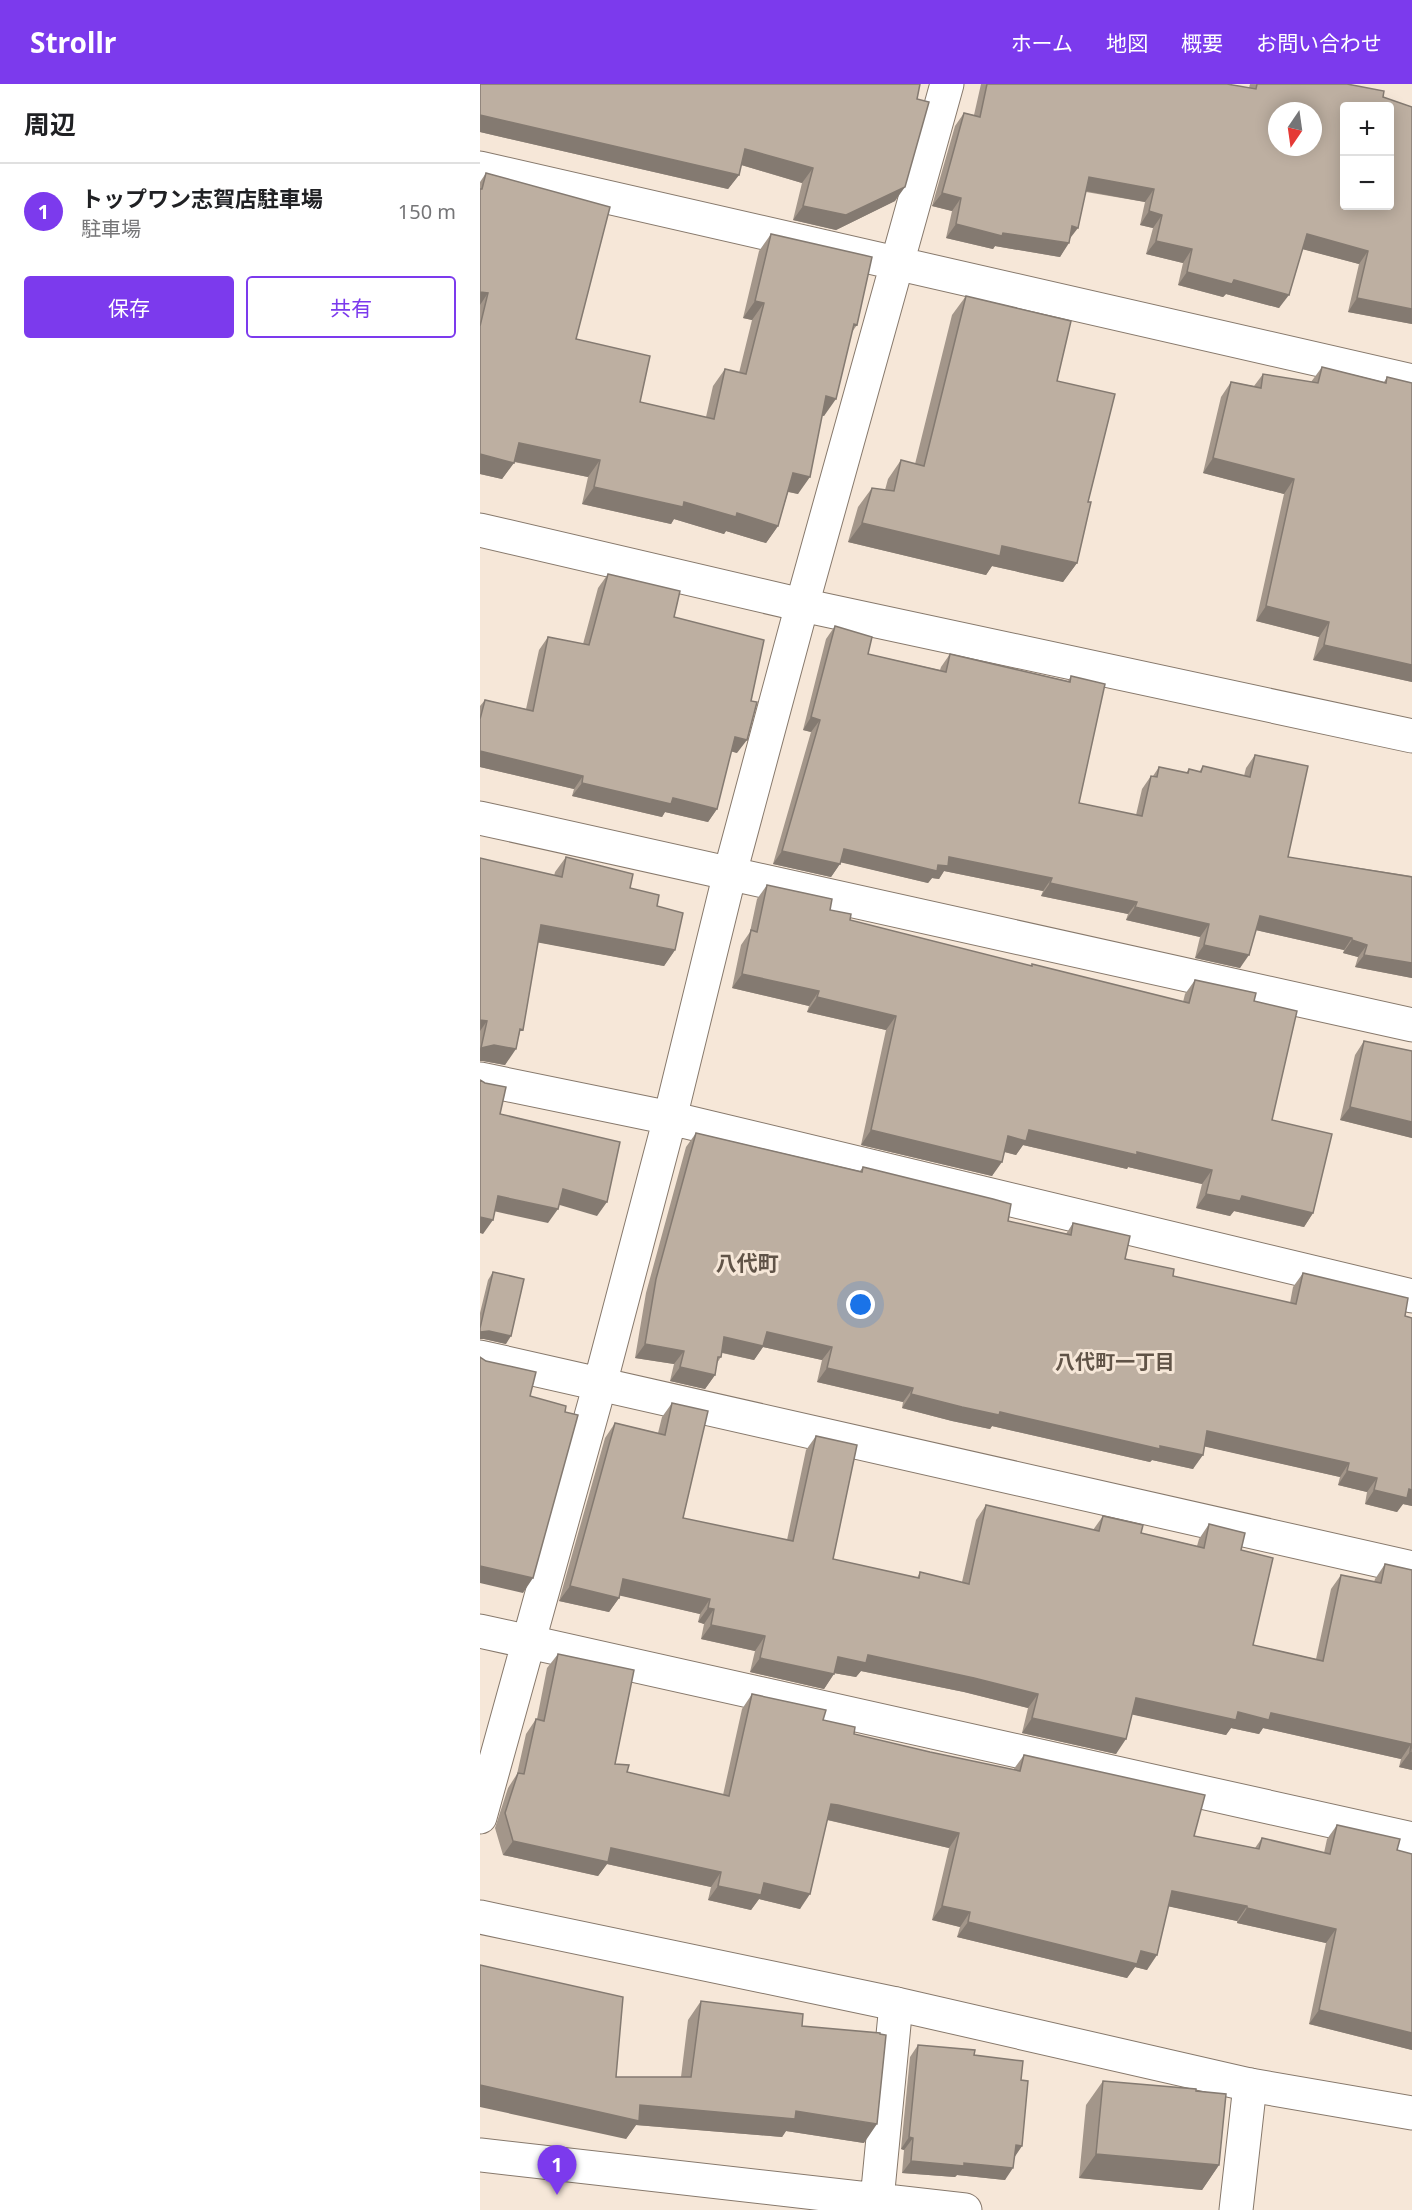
<!DOCTYPE html>
<html lang="ja">
<meta charset="utf-8">
<style>
:root{--surface:#fff;--page:#f6f6f6;--text:#202124;--muted:#757577;--line:#e0e0e0;--accent:#7c3aed}
body{margin:0;font-family:"Noto Sans","Noto Sans JP",sans-serif;background:var(--page);color:var(--text)}
.controls{position:absolute;right:18px;top:18px;display:grid;overflow:hidden;border-radius:6px;box-shadow:0 3px 15px #0003}
.controls button{width:54px;height:54px;display:grid;place-items:center;padding:0;border:0;border-bottom:2px solid var(--line);background:var(--surface);color:var(--text);font:30px sans-serif}
.compass{position:absolute;left:788px;top:18px;width:54px;height:54px;border-radius:50%;background:var(--surface);box-shadow:0 3px 15px #0003;rotate:193deg}
.you{position:absolute;left:381px;top:1221px;width:21px;height:21px;margin:-15px;border:4px solid #fff;border-radius:50%;background:#1a73e8;box-shadow:0 0 0 9px #1a73e833}
.badge{display:grid;place-items:center;width:39px;height:39px;border-radius:50%;background:var(--accent);color:#fff;font-size:20px;font-weight:700}
.pin{position:absolute;translate:-50% -50px;filter:drop-shadow(0 2px 3px #0008)}
.pin::after{content:'';position:absolute;top:32px;width:21px;height:18px;background:inherit;clip-path:polygon(0 0,100% 0,50% 100%)}
.list{margin:0;padding:0;list-style:none}
h2{display:flex;justify-content:space-between;align-items:center;height:78px;margin:0;padding:0 24px;font-size:26px}
h2 small{font-size:20px;font-weight:400;color:var(--muted)}
.list li{display:grid;grid-template-columns:39px 1fr auto;gap:18px;align-items:center;box-sizing:border-box;height:96px;padding:0 24px;border-top:2px solid var(--line)}
.list b{display:block;font-size:22px;white-space:nowrap}
.list p{margin:0;font-size:20px;white-space:nowrap;color:var(--muted)}
.list em{font-size:20px;font-style:normal;color:var(--muted)}
.actions{display:flex;gap:12px;padding:18px 24px}
.actions a{flex:1;padding:14px 0;border:2px solid var(--accent);border-radius:6px;text-align:center;font-size:21px;color:var(--accent)}
.actions .main{background:var(--accent);color:#fff}
.map{position:relative;flex:none;width:932px;height:2126px;overflow:hidden}
header{display:flex;align-items:center;gap:36px;box-sizing:border-box;height:84px;padding:0 30px;background:var(--accent);color:#fff}
header strong{font-size:28px}
nav{display:flex;gap:33px;margin-inline-start:auto;font-size:21px}
main{display:flex}
aside{flex:1;background:var(--surface)}
.map>svg:first-child{display:block}
.lines{fill:none;stroke-linecap:round;stroke-linejoin:round}
.street-casing{stroke:#87796c;stroke-width:35}
.secondary-casing{stroke:#87796c;stroke-width:35}
.street{stroke:#fff;stroke-width:33}
.secondary{stroke:#fff;stroke-width:33}
.wall{fill:#a3968a}
.shaded-wall{fill:#847a71}
.building{fill:#bdafa1;stroke:#847a71;stroke-width:1.5;fill-rule:evenodd}
.labels{text-anchor:middle;stroke-width:6;stroke-linejoin:round;paint-order:stroke}
.neighbourhood-label{font-size:20px;font-weight:bold;fill:#605347;stroke:#f6e7d8}
.quarter-label{font-size:21px;font-weight:bold;fill:#605347;stroke:#f6e7d8}
</style>
<header>
<strong>Strollr</strong>
<nav><a>ホーム</a><a>地図</a><a>概要</a><a>お問い合わせ</a></nav>
</header>
<main>
<aside>
<h2>周辺<small></small></h2>
<ul class="list">
<li><span class="badge">1</span><div><b>トップワン志賀店駐車場</b><p>駐車場</p></div><em>150 m</em></li>
</ul>
<div class="actions"><a class="main">保存</a><a>共有</a></div>
</aside>
<div class="map">
<svg width="932" height="2126" viewBox="0 0 932 2126">
<rect width="100%" height="100%" fill="#f6e7d8"/>
<g class="lines">
<g class="street-casing">
<path id="street" d="M0,84L932,297
M0,734L932,941
M0,995L190,1034L932,1212
M0,1273L932,1484
M0,1547L932,1755
M0,1733L120,1300L190,1034L250,789L322,521L467,0
M0,2071L485,2126
M397,2116L416,1920
M756,2126L770,2001"/>
</g>
<g class="secondary-casing">
<path id="secondary" d="M0,446L322,521L932,652
M0,1833L416,1920L770,2001L932,2029"/>
</g>
<use href="#street" class="street"/>
<use href="#secondary" class="secondary"/>
</g>
<path class="wall" d="M0,0H440L415,117L356,146L313,136L322,99L261,81L259,91L248,105L0,48Z
M501,0H747L769,4L770,0H867L903,13L932,23V240L868,228L879,180L823,165L799,224L746,210L743,213L698,201L703,179L666,170L673,144L660,141L665,118L606,108L590,155L580,173L515,162L513,165L466,154L472,127L452,122L475,42L484,29L494,31Z
M6,89L96,255L160,318L226,333L233,302L245,285L259,289L272,236L263,234L279,167L291,150L377,241L372,248L344,332L342,331L318,410L308,408L298,442L286,459L246,447L244,450L194,435L191,440L102,420L108,393L34,378L22,395L0,390V98Z
M486,212L577,297L608,418L597,479L583,498L512,482L506,491L368,458L378,423L392,404L405,406L408,395L421,376L435,380L472,231Z
M842,283L904,298L907,293L932,598L833,576L839,553L776,537L804,410L723,389L741,313L751,298L774,302L783,290L831,298Z
M128,490L194,533L257,669L251,667L237,725L228,738L185,728L182,733L92,712L94,705L0,683V622L5,616L46,625L59,566L68,553L103,560L118,504Z
M355,542L388,570L460,586L461,583L470,570L588,597L591,592L599,719L656,731L662,705L671,692H673L679,683L706,689L709,685L719,688L723,682L764,692L766,684L775,671L808,773L932,792V894L875,883L878,873L863,869L864,866L776,846L760,884L715,874L720,853L646,836L648,830L561,812L563,807L464,787L459,795L452,794L448,799L361,778L351,793L293,780L331,648L323,646L346,555Z
M86,773L150,804L177,822L195,866L184,882L58,858L39,952L25,981L3,977H0V774L74,792L75,788Z
M287,801L350,826L370,836L551,882L552,880L703,918L705,910L715,896L774,917L792,1036L833,1129L824,1143L754,1127L750,1132L716,1124L722,1100L648,1083L647,1085L543,1061L536,1071L524,1068L512,1092L381,1061L406,946L327,928L329,922L252,904L261,861L270,848L277,815Z
M884,957L932,967V1054L860,1036L875,971Z
M216,1049L380,1087L383,1083L528,1137L586,1150L593,1139L645,1175L693,1192L810,1219L813,1203L823,1189L925,1232L932,1234V1422L923,1420L917,1428L885,1420L887,1408L858,1401L860,1393L724,1362L713,1385L672,1376L670,1378L512,1342L510,1345L472,1337L422,1324L423,1318L337,1298L342,1276L283,1263L274,1276L242,1269L241,1273L237,1279L235,1291L225,1305L190,1297L194,1280L155,1274L166,1209L206,1063Z
M13,1188L26,1260L4,1255H0V1229L8,1196Z
M192,1319L203,1434L307,1456L326,1366L336,1352L353,1475L437,1494L440,1488L482,1498L496,1436L506,1421L613,1446L623,1432L661,1449L717,1462L719,1455L729,1440L761,1466L773,1561L836,1575L851,1505L861,1491L894,1498L895,1495L905,1480L932,1486V1686L919,1683L921,1675L783,1644L779,1650L751,1644L746,1651L652,1630L636,1670L542,1649L548,1624L484,1608L381,1587L376,1593L354,1589L344,1605L270,1588L275,1567L221,1555L224,1540L218,1538L220,1530L140,1511L139,1514L129,1528L79,1517L125,1354L135,1339L178,1349L182,1333Z
M78,1570L135,1680L147,1688L243,1711L262,1625L272,1610L343,1636L374,1650L450,1668L533,1686L544,1671L714,1752L775,1764L782,1754L844,1769L847,1755L857,1741L917,1766L932,1966L829,1940L846,1859L757,1839V1837L688,1822L667,1886L655,1883L647,1894L477,1853L480,1843L452,1836L469,1764L347,1736L320,1825L279,1815L271,1826L228,1816L231,1803L127,1780L118,1792L23,1771L15,1744L28,1704L37,1690L46,1650L56,1635H57L67,1584Z
M221,1917L322,1942L384,2059L306,2047L302,2053L156,2041L146,2055L136,1993H201L208,1936Z
M438,1961L541,1996L542,2062L534,2072L525,2096L477,2091L475,2093L422,2089L424,2066L421,2065L430,1973Z
M623,1997L716,2007L739,2081L722,2106L599,2094L606,2021Z"/>
<path class="shaded-wall" d="M0,31L259,91L248,105L0,48Z
M265,65L333,84L322,99L255,79Z
M609,93L674,105L665,118L600,106Z
M425,103L415,117L356,146L313,136L323,122Z
M462,109L481,114L472,127L452,122Z
M669,127L682,131L673,144L660,141Z
M476,140L523,149L589,159L580,173L515,162L513,165L466,154Z
M592,142L598,144L588,157Z
M827,150L888,167L879,180L818,164Z
M676,157L712,165L703,179L666,170Z
M707,188L754,196L809,211L799,224L746,210L743,213L698,201Z
M0,208L8,209L0,221Z
M877,214L932,225V240L868,228Z
M275,217L284,219L272,236L263,234Z
M346,312L356,315L344,332L334,329Z
M39,359L120,376L108,393L27,376Z
M0,370L34,379L22,395L0,390Z
M733,374L814,395L804,410L723,389Z
M313,389L330,393L318,410L301,406Z
M114,403L204,418L257,429L298,442L286,459L246,447L244,450L194,435L191,440L102,420Z
M382,439L522,462L597,479L583,498L512,482L506,491L368,458Z
M786,522L849,538L839,553L776,537Z
M844,561L932,581V598L833,576Z
M331,633L340,636L331,648L323,646Z
M255,653L267,656L257,669L246,666Z
M0,667L103,692L94,705L0,683Z
M102,699L193,714L237,725L228,738L185,728L182,733L92,712Z
M364,765L458,781L469,773L572,794L563,807L464,787L459,795L452,794L448,799L355,777Z
M302,767L360,780L351,793L293,780Z
M570,799L657,818L648,830L561,812Z
M655,823L729,840L720,853L646,836Z
M780,832L872,854L864,866L771,845Z
M61,841L195,866L184,882L50,857Z
M872,856L887,861L878,873L863,869Z
M724,861L769,871L760,884L715,874Z
M884,871L932,879V894L875,883Z
M262,890L339,907L329,922L252,904Z
M337,913L416,932L406,946L327,928Z
M0,936L7,937L0,947Z
M14,961L36,965L25,981L3,977H0V965L1,964Z
M870,1023L932,1038V1054L860,1036Z
M391,1046L522,1078L512,1092L381,1061Z
M549,1046L657,1068L732,1086L722,1100L648,1083L647,1085L543,1061L536,1071L518,1066L528,1052Z
M83,1105L127,1118L117,1132L73,1119Z
M726,1110L762,1112L833,1129L824,1143L754,1127L750,1132L716,1124Z
M18,1112L78,1125L68,1139L9,1126Z
M0,1133L13,1136L3,1150L0,1149Z
M9,1247L31,1252L26,1260L4,1255H0V1248Z
M287,1248L352,1263L342,1276L283,1263L274,1276L235,1267L244,1253Z
M165,1260L204,1267L194,1280L155,1274Z
M200,1283L235,1291L225,1305L190,1297Z
M347,1284L433,1304L423,1318L337,1298Z
M431,1310L520,1328L723,1371L713,1385L672,1376L670,1378L512,1342L510,1345L472,1337L422,1324Z
M727,1347L869,1379L860,1393L718,1361Z
M867,1387L897,1394L887,1408L858,1401Z
M929,1405L932,1406V1422L923,1420L917,1428L885,1420L894,1406Z
M0,1482L53,1494L43,1509L0,1499Z
M143,1495L230,1515L220,1530L133,1510Z
M90,1502L139,1514L129,1528L79,1517Z
M228,1524L234,1525L224,1540L218,1538Z
M231,1541L285,1552L275,1567L221,1555Z
M388,1571L494,1594L558,1610L548,1624L484,1608L381,1587L376,1593L348,1588L358,1573Z
M280,1574L354,1590L344,1605L270,1588Z
M656,1614L758,1628L791,1629L931,1660L921,1675L783,1644L779,1650L751,1644L746,1651L645,1629Z
M552,1634L646,1655L636,1670L542,1649Z
M930,1668L932,1669V1686L919,1683Z
M351,1720L358,1721L479,1749L469,1764L348,1736L341,1735Z
M33,1757L131,1764L241,1788L231,1803L127,1780L118,1792L23,1771Z
M284,1799L330,1810L320,1825L279,1815L271,1826L228,1816L238,1802Z
M692,1807L767,1822L757,1837L682,1821Z
M462,1822L490,1828L480,1843L452,1836Z
M767,1824L856,1845L846,1859L757,1839Z
M488,1838L661,1867L677,1871L667,1886L655,1883L647,1894L477,1853Z
M839,1926L932,1949V1966L829,1940Z
M0,2001L160,2021L316,2027L397,2040L384,2059L306,2047L302,2053L156,2041L146,2055L0,2023Z
M429,2053L433,2054L424,2066L421,2065Z
M536,2061L542,2062L534,2074Z
M616,2070L739,2081L722,2106L599,2094Z
M431,2077L484,2079L533,2084L525,2096L477,2091L475,2093L422,2089Z"/>
<path class="building" d="M0,0H440L437,15L449,18L425,103L366,131L323,122L333,84L265,65L259,91L0,31Z
M507,0H747L776,5L777,0H867L904,7L903,13L932,23V225L877,214L888,167L827,150L809,211L754,196L752,200L707,188L712,165L676,157L682,131L669,127L674,105L609,93L598,144L592,142L589,159L523,149L522,152L476,140L481,114L462,109L484,29L500,33ZM864,22H909V122H864ZM797,27H833V63H797Z
M6,89L130,123L96,255L170,272L160,318L234,335L245,285L266,290L284,219L275,217L291,150L392,173L377,241L374,240L356,315L346,312L330,393L313,389L298,442L257,429L256,433L204,418L203,423L114,403L120,376L39,359L34,379L0,370V242L8,209L0,208V105H2Z
M486,212L591,237L577,297L635,310L608,418H611L597,479L522,462L520,472L382,439L392,404L414,407L421,376L444,382Z
M842,283L906,299L907,293L932,299V581L844,561L849,538L786,522L814,395L733,374L751,298L781,304L783,290L838,299Z
M128,490L200,507L194,533L284,556L271,617L277,618L267,656L255,653L237,725L193,714L191,720L102,699L103,692L0,667V635L5,616L53,627L68,553L109,561Z
M355,542L392,553L388,570L466,588L470,570L590,598L591,592L625,600L599,719L662,732L671,692L677,693L679,683L708,689L709,685L721,688L723,682L770,693L775,671L828,682L808,773L932,793V879L884,871L887,861L872,856V854L780,832L769,871L724,861L729,840L655,823L657,818L570,799L572,794L469,773L468,782L458,781L457,787L364,765L360,780L302,767L340,636L331,633Z
M86,773L153,790L150,804L179,811L177,822L203,829L195,866L61,841L43,946L40,945L36,965L14,961L1,964L7,937L0,936V774L82,793Z
M287,801L352,815L350,826L371,830L370,836L552,882V880L709,919L715,896L776,909L774,917L817,927L792,1036L852,1050L833,1129L762,1112L760,1117L726,1110L732,1086L657,1068V1071L549,1046L546,1057L528,1052L522,1078L391,1046L416,932L337,913L339,907L262,890L271,846L277,848Z
M884,957L932,967V1038L870,1023Z
M0,996L5,999L26,1003L20,1030L140,1058L127,1118L83,1105L78,1125L18,1112L13,1136L0,1133Z
M216,1049L382,1088L383,1083L513,1115L531,1120L528,1137L591,1151L593,1139L650,1152L645,1175L694,1185L693,1192L816,1220L823,1189L928,1214L925,1232L932,1234V1406L929,1405L927,1414L894,1406L897,1394L867,1387L869,1379L727,1347L723,1371L680,1362V1365L520,1328L519,1331L482,1323L431,1310L433,1304L347,1284L352,1263L287,1248L283,1262L244,1253L241,1273H238L235,1291L200,1283L204,1267L165,1260L176,1195Z
M13,1188L44,1195L31,1252L9,1247L0,1248V1244Z
M0,1273L6,1277L56,1288L50,1312L86,1322L85,1328L98,1331L53,1494L0,1482Z
M192,1319L228,1327L203,1434L313,1457L336,1352L377,1361L353,1475L439,1494L440,1488L489,1500L506,1421L619,1447L623,1432L663,1441L661,1449L724,1464L729,1440L765,1449L761,1466L793,1474L773,1561L843,1577L861,1491L901,1499L905,1480L932,1486V1669L930,1668L931,1660L791,1629L789,1636L758,1628L756,1636L656,1614L646,1655L552,1634L558,1610L494,1594L388,1571L386,1579L358,1573L354,1590L280,1574L285,1552L231,1541L234,1525L228,1524L230,1515L143,1495L139,1514L90,1502L135,1339L185,1351Z
M78,1570L154,1586L135,1680L149,1681L147,1688L249,1712L272,1610L346,1626L343,1636L375,1643L374,1650L450,1668L540,1687L544,1671L725,1711L714,1752L779,1765L782,1754L850,1770L857,1741L920,1755L917,1766L932,1770V1949L839,1926L856,1845L767,1824V1822L692,1807L677,1871L661,1867L657,1880L488,1838L490,1828L462,1822L479,1749L358,1721L351,1720L330,1810L284,1799L281,1811L238,1802L241,1788L131,1764L128,1778L33,1757L25,1729L38,1689L44,1690L56,1635L64,1637Z
M0,1881L143,1913L136,1993H211L221,1917L323,1930L322,1942L400,1949V1950L406,1951L397,2040L316,2027L315,2035L160,2021L159,2037L0,2001Z
M438,1961L495,1966L494,1971L543,1977L541,1996L548,1997L542,2062L536,2061L533,2084L484,2079V2082L431,2077L433,2054L429,2053Z
M623,1997L716,2005V2007L746,2010L739,2081L616,2070Z"/>
<g class="labels">
<g class="neighbourhood-label">
<text x="635" y="1285">八代町一丁目</text>
</g>
<g class="quarter-label">
<text x="267" y="1187">八代町</text>
</g>
</g>
</svg>
<div class="controls">
<button>+</button>
<button>−</button>
</div>
<svg class="compass" viewBox="-18 -18 36 36"><path d="M0-13l5 13h-10z" fill="#e53935"/><path d="M0 13l5-13h-10z" fill="#757577"/></svg>
<div class="you"></div>
<div class="pin badge" style="left:77px;top:2111px">1</div>
</div>
</main>
